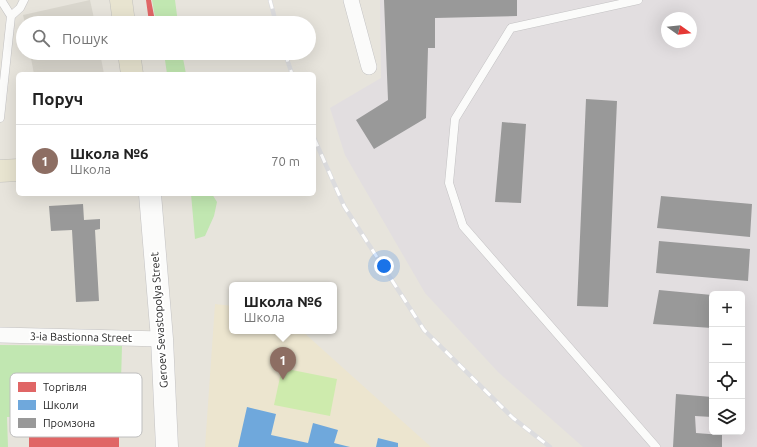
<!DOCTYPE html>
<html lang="uk">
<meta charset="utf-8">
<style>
:root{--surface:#fff;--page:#f2f2f2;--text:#222;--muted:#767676;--line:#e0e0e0;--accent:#6a6966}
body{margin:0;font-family:Ubuntu,sans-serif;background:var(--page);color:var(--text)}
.controls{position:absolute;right:12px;bottom:12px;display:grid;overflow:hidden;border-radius:6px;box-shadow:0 4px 16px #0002}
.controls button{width:36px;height:36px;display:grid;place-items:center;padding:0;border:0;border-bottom:1px solid var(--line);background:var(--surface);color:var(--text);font:20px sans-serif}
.compass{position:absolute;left:661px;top:12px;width:36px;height:36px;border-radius:50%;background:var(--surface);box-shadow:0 4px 16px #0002;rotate:105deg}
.you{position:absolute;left:384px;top:266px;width:14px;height:14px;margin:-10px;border:3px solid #fff;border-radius:50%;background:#1a73e8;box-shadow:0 0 0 6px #1a73e833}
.badge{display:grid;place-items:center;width:26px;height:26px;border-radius:50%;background:var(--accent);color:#fff;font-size:13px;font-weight:700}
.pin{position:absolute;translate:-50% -33px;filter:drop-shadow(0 1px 2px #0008)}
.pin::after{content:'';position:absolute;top:21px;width:14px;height:12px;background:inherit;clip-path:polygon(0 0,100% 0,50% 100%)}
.popup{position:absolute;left:229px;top:282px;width:108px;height:52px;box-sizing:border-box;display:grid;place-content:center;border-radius:6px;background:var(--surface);filter:drop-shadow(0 1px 3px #0005);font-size:13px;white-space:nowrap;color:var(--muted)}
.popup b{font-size:15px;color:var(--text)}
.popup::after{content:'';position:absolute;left:50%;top:100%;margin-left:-8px;border:8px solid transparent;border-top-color:var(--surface)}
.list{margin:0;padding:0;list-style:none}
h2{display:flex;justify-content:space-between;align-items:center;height:52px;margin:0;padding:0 16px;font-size:17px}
h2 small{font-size:13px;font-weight:400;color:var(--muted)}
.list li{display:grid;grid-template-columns:26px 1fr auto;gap:12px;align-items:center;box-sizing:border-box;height:72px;padding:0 16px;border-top:1px solid var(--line)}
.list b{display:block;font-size:15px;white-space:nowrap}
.list p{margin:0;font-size:13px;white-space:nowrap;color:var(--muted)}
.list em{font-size:13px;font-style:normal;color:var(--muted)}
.icon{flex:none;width:22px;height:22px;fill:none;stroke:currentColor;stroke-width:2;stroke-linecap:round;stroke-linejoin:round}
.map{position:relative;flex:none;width:757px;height:447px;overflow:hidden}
.search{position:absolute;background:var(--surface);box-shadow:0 4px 16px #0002;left:16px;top:16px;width:300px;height:44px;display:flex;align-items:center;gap:10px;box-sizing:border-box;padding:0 14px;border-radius:22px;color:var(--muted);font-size:15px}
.panel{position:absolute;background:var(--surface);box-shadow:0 4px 16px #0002;left:16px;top:72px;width:300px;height:124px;border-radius:6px}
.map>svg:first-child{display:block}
.industrial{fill:#e2dee0;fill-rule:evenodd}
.education{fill:#ece5cf}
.green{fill:#c1e7b1}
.pitch{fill:#ceebad}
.plaza{fill:#d9d6cd}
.shops{fill:#e06666}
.schools{fill:#6fa8dc}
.industry{fill:#999}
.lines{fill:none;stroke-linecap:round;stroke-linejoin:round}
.service-casing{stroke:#c3c2c3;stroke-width:9}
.minor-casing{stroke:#c3c2c3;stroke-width:16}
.secondary-casing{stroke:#c3c2c3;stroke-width:23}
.primary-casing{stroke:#c3c2bf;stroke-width:23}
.service{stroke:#fbfbfa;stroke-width:8}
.minor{stroke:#fbfbfa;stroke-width:15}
.secondary{stroke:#fbfbfa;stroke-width:22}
.primary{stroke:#e8e4d0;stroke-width:22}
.rail-casing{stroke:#dcdcde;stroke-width:4.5}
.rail{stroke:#fff;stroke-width:3;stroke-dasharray:9;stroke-linecap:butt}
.labels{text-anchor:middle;stroke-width:4;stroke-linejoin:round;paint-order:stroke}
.street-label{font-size:11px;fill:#272727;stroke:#fff}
.key{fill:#fff;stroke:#bebebe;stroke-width:1}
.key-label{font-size:11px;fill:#272727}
</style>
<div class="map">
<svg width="757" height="447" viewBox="0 0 757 447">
<rect width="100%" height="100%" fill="#e7e4dc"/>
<path class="industrial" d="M380,0H757V447H583L498,372L425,293L345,155L330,108L381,78ZM667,18H691V42H667ZM712,294H742V432H712Z"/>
<path class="education" d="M215,304L232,306V331H302L431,447H205Z"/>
<path class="green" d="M152,0H175L178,23H156Z
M164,53H182L186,74H167Z
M191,194H212L217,202L214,216L205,236L195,239Z
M0,345L122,346L120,415L7,417L8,447H0Z"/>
<path class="pitch" d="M282,368L337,379L330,416L274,405Z"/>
<path class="plaza" d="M90,0L95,23H25L23,15Z
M30,53H100L104,74H34Z"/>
<path class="shops" d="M146,0H151L155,21L149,22Z
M29,418H119V447H29Z"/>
<path class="schools" d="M247,407L276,414L271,435L308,443L313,423L338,430L334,443L350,447H238Z
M378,438L398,443V447H376Z"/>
<path class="industry" d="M384,0H517V16L435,18V48H428L426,118L374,149L356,120L388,100Z
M586,99L617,101L608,307L577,306Z
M502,122L526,124L521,203L495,202Z
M661,196L752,204L750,237L657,228Z
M83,204L84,220L100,219V229L95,230L99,301L76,302L72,230L51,231L49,206Z
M659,241L750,249L748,281L656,273Z
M659,290L712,295V328L653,324Z
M742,297H744L743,315H742Z
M676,394L712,397V417L695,416L696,433L722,435V447H673Z"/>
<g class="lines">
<g class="service-casing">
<path id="service" d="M1,0L11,16
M638,0L511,28L455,119L449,183L463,226L656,447
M0,118L11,16L20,8L24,0"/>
</g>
<g class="minor-casing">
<path id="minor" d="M351,0L369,67
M0,335L162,339"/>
</g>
<g class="secondary-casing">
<path id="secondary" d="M150,194L162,339L167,447"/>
</g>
<g class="primary-casing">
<path id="primary" d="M121,0L124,23
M129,53L132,74
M0,171L18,170"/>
</g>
<use href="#service" class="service"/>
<use href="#minor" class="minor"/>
<use href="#secondary" class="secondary"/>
<use href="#primary" class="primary"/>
<g class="rail-casing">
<path id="rail" d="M270,0L276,23
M285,53L292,74
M314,138L344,206L424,330L513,418L550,447"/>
</g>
<use href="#rail" class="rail"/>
</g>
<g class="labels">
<g class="street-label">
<text transform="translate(159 320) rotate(-94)" y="4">Geroev Sevastopolya Street</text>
<text transform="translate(81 337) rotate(1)" y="4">3-ia Bastionna Street</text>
</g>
</g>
<rect x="10" y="373" width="132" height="64" rx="6" class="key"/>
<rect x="18" y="382" width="18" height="10" fill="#e06666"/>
<rect x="18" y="400" width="18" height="10" fill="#6fa8dc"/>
<rect x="18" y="418" width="18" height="10" fill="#999"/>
<g class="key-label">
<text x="43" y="391">Торгівля</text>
<text x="43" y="409">Школи</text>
<text x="43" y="427">Промзона</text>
</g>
</svg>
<div class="controls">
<button>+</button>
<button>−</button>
<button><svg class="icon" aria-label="locate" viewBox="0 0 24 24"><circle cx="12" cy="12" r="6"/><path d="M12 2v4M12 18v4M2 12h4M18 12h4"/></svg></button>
<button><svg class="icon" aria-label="layers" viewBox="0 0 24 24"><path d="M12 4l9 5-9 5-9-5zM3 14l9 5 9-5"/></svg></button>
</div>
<svg class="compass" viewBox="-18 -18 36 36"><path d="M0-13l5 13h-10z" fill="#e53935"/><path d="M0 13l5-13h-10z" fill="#767676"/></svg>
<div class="you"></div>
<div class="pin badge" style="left:283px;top:380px;background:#8d6e63">1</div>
<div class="popup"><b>Школа №6</b>Школа</div>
<div class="search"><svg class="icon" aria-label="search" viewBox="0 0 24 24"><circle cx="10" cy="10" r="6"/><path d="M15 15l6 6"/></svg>Пошук</div>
<section class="panel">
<h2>Поруч<small></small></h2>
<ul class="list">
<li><span class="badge" style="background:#8d6e63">1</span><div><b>Школа №6</b><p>Школа</p></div><em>70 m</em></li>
</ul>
</section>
</div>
